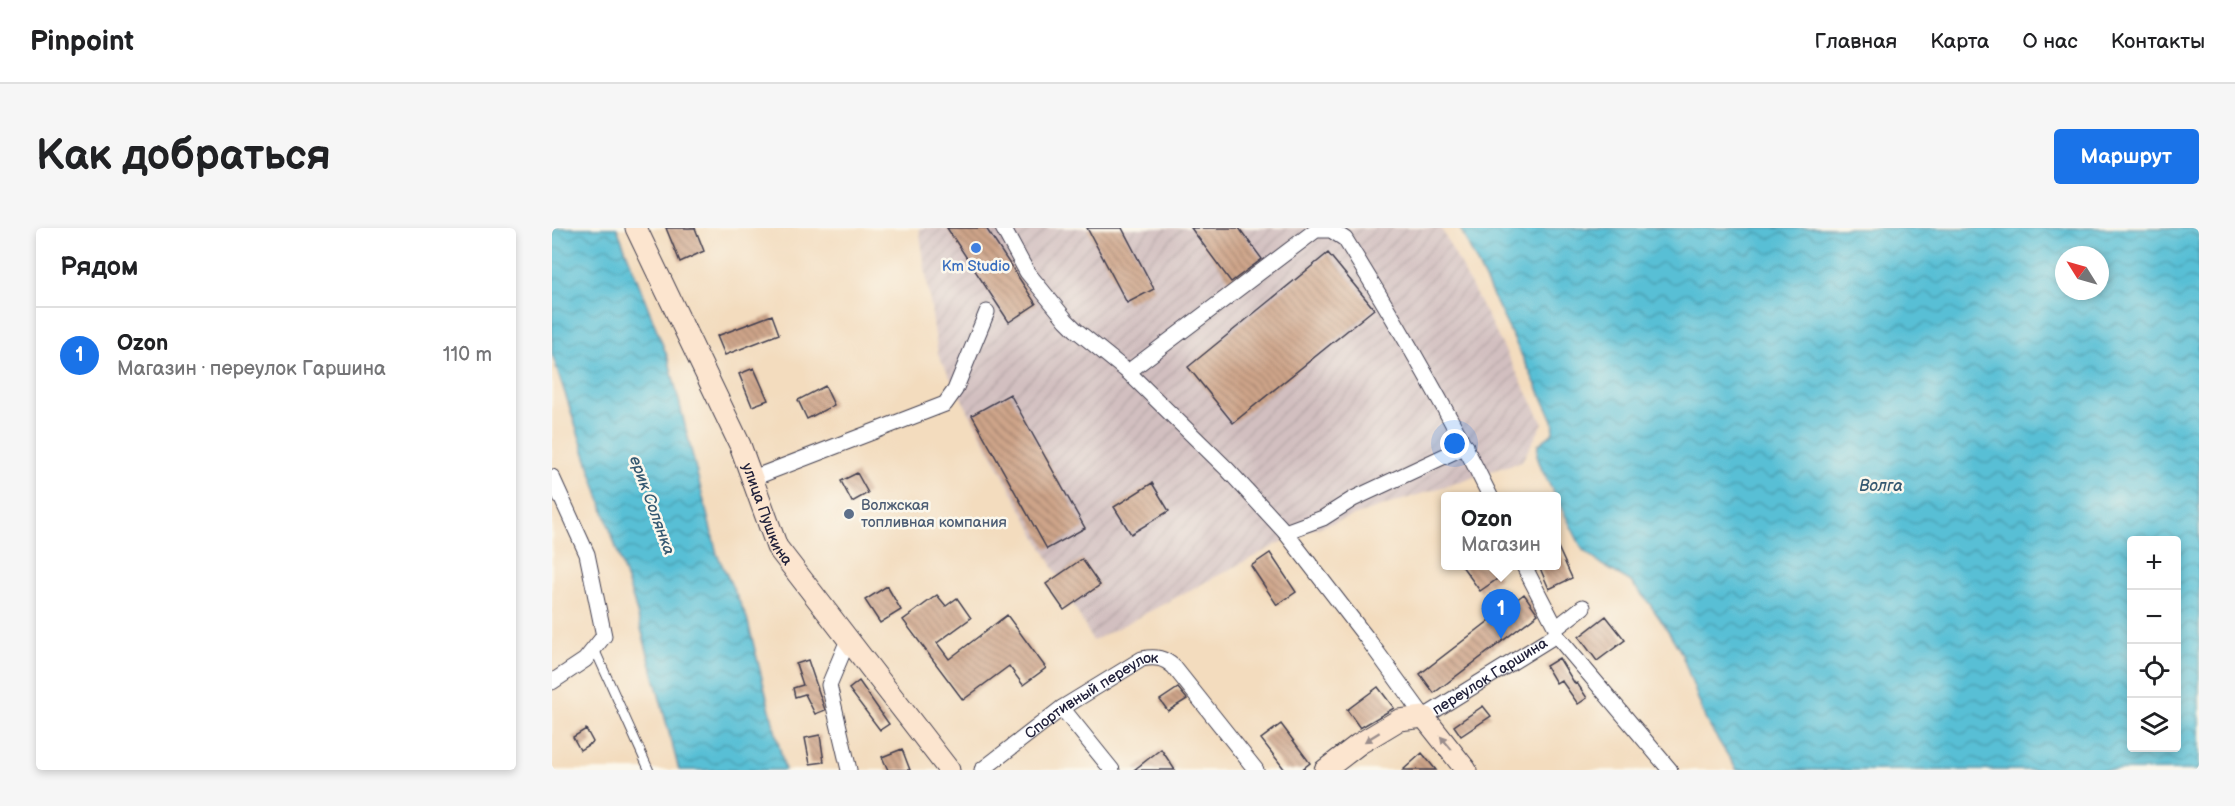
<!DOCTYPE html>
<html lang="ru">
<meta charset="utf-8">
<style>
:root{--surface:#fff;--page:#f6f6f6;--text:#202124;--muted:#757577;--line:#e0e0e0;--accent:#1a73e8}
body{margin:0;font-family:"Balsamiq Sans",sans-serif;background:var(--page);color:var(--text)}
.controls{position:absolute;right:18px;bottom:18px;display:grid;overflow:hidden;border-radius:6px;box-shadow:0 3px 9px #0003}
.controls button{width:54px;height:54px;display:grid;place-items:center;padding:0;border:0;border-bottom:2px solid var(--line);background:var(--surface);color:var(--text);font:30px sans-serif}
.compass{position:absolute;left:1503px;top:18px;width:54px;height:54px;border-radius:50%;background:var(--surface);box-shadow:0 3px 9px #0003;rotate:307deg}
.you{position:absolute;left:903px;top:216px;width:21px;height:21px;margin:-15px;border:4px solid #fff;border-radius:50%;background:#1a73e8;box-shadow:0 0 0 9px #1a73e833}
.badge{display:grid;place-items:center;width:39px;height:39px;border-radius:50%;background:var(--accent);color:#fff;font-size:20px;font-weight:700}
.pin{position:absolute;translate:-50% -50px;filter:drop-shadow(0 2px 3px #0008)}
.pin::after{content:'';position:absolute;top:32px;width:21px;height:18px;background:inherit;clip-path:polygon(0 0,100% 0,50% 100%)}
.popup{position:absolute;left:889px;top:264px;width:120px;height:78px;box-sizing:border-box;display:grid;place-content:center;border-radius:6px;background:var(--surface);filter:drop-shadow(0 2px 4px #0005);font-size:20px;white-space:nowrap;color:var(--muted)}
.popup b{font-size:22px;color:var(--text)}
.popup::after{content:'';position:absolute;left:50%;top:100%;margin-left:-12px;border:12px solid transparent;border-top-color:var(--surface)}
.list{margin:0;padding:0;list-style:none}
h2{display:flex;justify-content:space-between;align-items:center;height:78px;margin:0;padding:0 24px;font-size:26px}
h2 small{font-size:20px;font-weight:400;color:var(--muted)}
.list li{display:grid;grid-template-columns:39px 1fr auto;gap:18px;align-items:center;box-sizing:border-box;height:96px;padding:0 24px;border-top:2px solid var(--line)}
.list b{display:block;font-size:22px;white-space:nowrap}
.list p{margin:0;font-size:20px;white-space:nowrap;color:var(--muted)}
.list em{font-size:20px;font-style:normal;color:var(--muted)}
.icon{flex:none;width:33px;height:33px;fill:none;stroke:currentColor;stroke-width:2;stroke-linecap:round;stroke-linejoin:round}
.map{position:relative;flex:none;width:1647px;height:542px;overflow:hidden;border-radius:6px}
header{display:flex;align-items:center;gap:36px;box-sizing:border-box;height:84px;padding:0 30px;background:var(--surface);border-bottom:2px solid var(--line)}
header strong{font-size:28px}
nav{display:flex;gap:33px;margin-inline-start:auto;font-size:21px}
.intro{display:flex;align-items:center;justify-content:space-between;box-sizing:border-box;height:144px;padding:0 36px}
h1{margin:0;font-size:42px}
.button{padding:15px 27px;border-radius:6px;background:var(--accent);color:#fff;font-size:21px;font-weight:700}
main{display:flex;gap:36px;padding:0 36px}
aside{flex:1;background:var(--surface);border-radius:6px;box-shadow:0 3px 9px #0003}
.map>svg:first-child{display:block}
.industrial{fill:url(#industrial-furrows)}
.water{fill:url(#water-waves);stroke:#3d7088;stroke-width:1.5;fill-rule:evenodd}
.building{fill:url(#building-back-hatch)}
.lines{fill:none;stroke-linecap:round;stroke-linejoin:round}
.lane-casing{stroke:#413e4f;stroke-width:10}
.street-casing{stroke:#413e4f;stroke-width:17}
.secondary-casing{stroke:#413e4f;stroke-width:23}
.lane{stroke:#fff;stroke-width:8}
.street{stroke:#fff;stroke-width:15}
.secondary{stroke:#fce5cf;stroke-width:21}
.oneway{fill:#9a8d8c}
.shop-dot{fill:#3f7fe0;stroke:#fbf7ec;stroke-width:2}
.service-dot{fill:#5c6f8a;stroke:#fbf7ec;stroke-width:2}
.labels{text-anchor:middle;stroke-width:5;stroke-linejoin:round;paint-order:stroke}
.shop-label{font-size:15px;fill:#366cbe;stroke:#fbf7ec}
.service-label{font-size:15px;fill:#4e5e75;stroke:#fbf7ec;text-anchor:start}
.street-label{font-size:15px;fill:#22223b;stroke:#fbf7ec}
.water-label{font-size:16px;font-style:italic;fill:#355971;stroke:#fbf7ec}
</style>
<header>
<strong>Pinpoint</strong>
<nav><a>Главная</a><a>Карта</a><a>О нас</a><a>Контакты</a></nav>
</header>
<div class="intro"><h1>Как добраться</h1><a class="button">Маршрут</a></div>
<main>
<aside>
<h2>Рядом<small></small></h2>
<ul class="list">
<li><span class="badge">1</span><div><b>Ozon</b><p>Магазин · переулок Гаршина</p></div><em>110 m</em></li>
</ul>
</aside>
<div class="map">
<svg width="1647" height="542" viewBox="0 0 1647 542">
<defs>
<pattern id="industrial-furrows" width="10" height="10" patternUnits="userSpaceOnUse" patternTransform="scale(1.5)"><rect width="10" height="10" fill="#d2bfc0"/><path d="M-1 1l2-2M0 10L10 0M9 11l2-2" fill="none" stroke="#b4a4a6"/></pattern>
<pattern id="water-waves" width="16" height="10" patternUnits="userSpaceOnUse" patternTransform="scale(1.5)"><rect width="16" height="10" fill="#58bfd5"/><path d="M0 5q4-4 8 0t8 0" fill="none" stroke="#489bae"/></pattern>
<pattern id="building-back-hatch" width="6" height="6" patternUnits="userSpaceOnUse" patternTransform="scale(1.5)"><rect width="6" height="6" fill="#cea489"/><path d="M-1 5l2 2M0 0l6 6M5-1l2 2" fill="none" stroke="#a78571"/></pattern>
</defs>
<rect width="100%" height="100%" fill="#fbf7ec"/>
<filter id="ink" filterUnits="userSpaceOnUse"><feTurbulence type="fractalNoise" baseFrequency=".0167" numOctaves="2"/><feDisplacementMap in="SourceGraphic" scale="12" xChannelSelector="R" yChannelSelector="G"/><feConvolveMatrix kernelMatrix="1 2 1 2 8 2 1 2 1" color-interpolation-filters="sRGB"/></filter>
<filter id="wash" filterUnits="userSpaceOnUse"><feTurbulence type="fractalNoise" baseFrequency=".008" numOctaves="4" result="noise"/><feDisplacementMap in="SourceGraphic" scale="24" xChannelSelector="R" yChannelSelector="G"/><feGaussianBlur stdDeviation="1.35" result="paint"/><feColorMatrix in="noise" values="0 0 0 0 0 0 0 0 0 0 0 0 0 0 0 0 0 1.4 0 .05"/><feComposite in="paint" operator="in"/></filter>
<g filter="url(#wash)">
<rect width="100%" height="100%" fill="#f3dcbe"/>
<path class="industrial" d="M367,0H889L991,195L970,233L743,307L541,413L386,127Z"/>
<path class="water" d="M0,0H65L117,133L165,326L195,390L233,542H127L82,374L0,126Z
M908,0H1647V542H1185L1154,493L1129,424L1115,401L1097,375L1078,353L1050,337L1031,322L990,242L985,228L986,217C997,206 1004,210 1001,192ZM1512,27H1548V63H1512ZM1580,313H1624V520H1580Z"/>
<g id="blocks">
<path class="building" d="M114,0H143L152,23L128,34Z
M395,0H434L484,76L457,94Z
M535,0H570L602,61L575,75Z
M639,0H687L710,31L679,54Z
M776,25L822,81L681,195L636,139Z
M220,87L227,106L173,127L165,108Z
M202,140L216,172L200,178L187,146Z
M273,158L282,177L255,191L246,172Z
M458,166L533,300L495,321L420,187Z
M305,245L316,265L300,274L289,253Z
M600,255L617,283L579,306L562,279Z
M1005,317L1020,350L997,361L988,340L994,338H1005Z
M718,325L744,364L725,377L699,338Z
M530,331L548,357L512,382L494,356Z
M910,338H941L948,349L928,363Z
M335,358L349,382L328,395L313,372Z
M972,366L986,386L882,465L868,446Z
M385,367L394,378L405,370L419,390L385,415L397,431L455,387L494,440L471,457L457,438L411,472L351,392Z
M1054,388L1073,412L1045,433L1027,409Z
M1007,430L1023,456L1025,455L1035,470L1026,476L1009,452L1004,455L994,438Z
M256,432L273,482L263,486L253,466L243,469L241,460L251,457L244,436Z
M307,453L337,496L328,502L297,461Z
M826,459L842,480L808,500L795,482Z
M626,460L635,471L616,483L608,472Z
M931,478L939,488L909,508L902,498Z
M729,496L758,535L749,542H733L709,511Z
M34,501L41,514L28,522L21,509Z
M268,507L272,534L258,536L253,510Z
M350,521L358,542H336L330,529Z
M609,521L623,542H582Z
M870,525L884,542H851Z"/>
</g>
</g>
<g filter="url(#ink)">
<use href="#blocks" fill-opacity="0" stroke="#413e4f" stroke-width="1.5"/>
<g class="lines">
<g class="lane-casing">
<path id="lane" d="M42,420L97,542"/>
</g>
<g class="street-casing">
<g id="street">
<path id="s1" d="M451,0L475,44L514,92L524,102L576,144L675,241L733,304L814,409L872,489L1004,407V400L1031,379"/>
<path d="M576,144L764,2H779L793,11C845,95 895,180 938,268"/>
<path d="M0,249L35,326L52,408L33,432L0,454"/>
<path d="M201,250L393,176L403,162L435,84"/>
<path d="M733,304L771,290L801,271L914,218"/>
<path d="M972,338L1004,400"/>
<path d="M1004,407L1118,542"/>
<path d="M296,412L277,457L297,542"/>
<path d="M510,480L560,542"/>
<path id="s2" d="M430,542L510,480L590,431C604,428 612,430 622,439L704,542"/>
</g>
</g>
<g class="secondary-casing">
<g id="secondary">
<path id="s3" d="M84,0L188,217L225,319L397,542"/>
<path d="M773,542L807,516L847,492L872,489L914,542"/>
</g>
</g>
<use href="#lane" class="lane"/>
<use href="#street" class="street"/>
<use href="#secondary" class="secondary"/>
</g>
<defs><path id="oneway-solid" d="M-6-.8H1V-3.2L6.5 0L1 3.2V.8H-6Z" transform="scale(1.5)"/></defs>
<g class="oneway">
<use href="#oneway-solid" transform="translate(820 509) rotate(148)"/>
<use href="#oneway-solid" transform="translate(894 515) rotate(-130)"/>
</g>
</g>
<circle class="shop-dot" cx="424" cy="20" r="6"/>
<circle class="service-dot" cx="297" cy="286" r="6"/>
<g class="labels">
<g class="shop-label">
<text x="424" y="43">Кm Studio</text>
</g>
<g class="service-label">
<text x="309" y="282">Волжская<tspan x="309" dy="17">топливная компания</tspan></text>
</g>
<g class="street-label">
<text dy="5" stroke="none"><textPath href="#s3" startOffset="315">улица Пушкина</textPath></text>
<text dy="5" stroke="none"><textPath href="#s1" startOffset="726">переулок Гаршина</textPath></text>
<text dy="5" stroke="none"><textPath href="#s2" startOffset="134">Спортивный переулок</textPath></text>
</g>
<g class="water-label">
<text x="1329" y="263">Волга</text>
<text transform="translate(101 277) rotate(70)" y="6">ерик Солянка</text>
</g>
</g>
</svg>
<div class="controls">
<button>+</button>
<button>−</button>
<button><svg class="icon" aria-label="locate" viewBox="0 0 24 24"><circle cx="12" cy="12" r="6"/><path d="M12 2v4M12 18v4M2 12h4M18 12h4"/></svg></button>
<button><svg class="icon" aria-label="layers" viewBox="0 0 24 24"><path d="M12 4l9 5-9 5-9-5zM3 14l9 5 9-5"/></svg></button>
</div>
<svg class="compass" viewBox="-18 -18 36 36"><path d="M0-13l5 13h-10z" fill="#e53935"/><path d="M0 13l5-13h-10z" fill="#757577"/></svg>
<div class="you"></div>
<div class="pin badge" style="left:949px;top:411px">1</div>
<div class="popup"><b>Ozon</b>Магазин</div>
</div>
</main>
